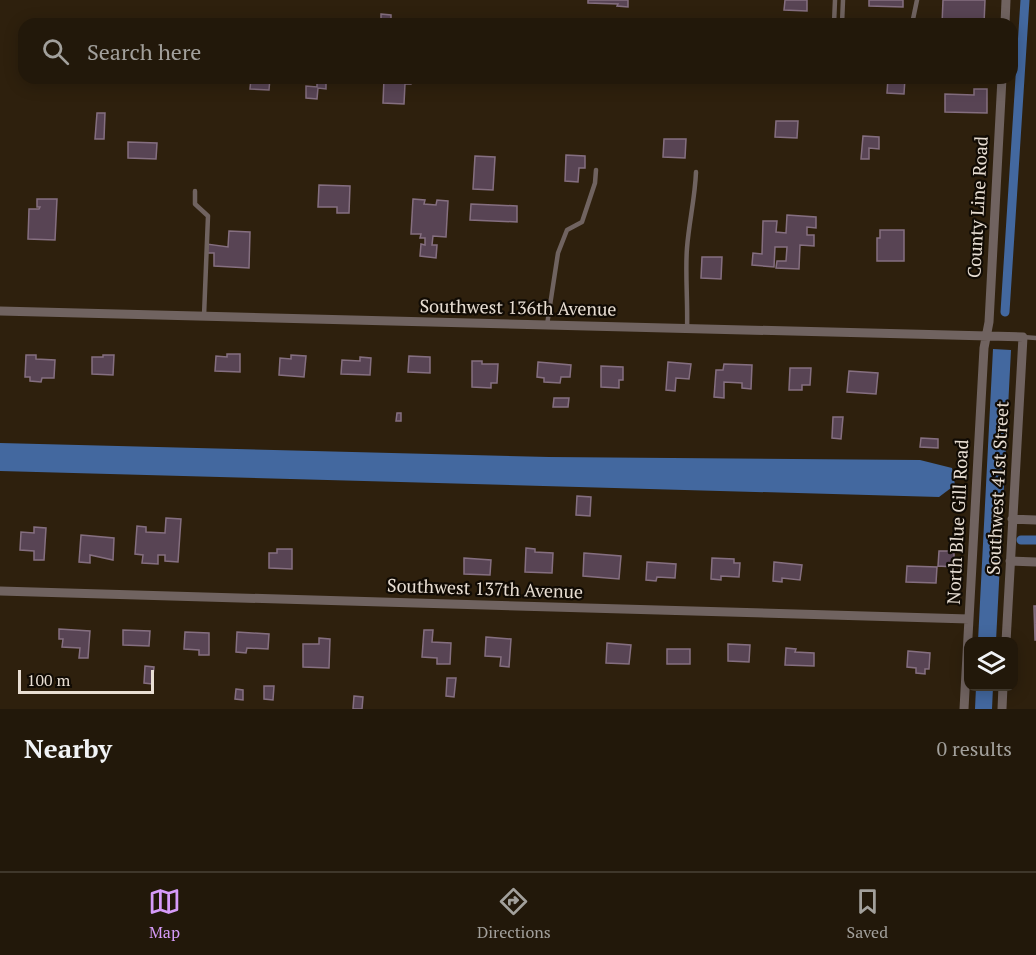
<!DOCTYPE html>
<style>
:root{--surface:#22180a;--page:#2a2113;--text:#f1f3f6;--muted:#a2a09c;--line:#3f372b;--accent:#d69bfa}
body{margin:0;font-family:"PT Serif",serif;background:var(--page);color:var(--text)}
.controls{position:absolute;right:18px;bottom:18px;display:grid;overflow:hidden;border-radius:12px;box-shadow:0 3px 15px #0003}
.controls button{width:54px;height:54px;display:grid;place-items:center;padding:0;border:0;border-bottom:2px solid var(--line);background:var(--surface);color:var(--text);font:30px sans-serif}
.scale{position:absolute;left:18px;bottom:15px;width:136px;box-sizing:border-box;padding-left:6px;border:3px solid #e8ded3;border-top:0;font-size:16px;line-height:21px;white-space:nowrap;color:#e8ded3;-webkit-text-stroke:4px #110b04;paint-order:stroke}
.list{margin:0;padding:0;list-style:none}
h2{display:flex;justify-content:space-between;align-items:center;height:78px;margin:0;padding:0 24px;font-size:26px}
h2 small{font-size:20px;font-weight:400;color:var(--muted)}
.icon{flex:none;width:33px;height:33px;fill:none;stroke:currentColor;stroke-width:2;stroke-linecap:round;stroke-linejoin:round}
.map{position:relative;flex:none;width:1036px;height:709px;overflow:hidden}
.search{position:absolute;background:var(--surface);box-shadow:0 3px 15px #0003;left:18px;right:18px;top:18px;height:66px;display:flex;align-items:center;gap:15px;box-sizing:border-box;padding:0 21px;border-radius:18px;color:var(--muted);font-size:22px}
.sheet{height:162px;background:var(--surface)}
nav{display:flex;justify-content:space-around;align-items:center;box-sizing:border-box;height:84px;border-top:2px solid var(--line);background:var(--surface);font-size:16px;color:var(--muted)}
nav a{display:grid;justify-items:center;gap:3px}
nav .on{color:var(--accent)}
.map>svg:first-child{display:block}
.water{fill:#43689f}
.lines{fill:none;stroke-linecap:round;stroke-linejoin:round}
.canal{stroke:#43689f;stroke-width:9}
.building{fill:#584454;stroke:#856f80;stroke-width:1.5}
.lane{stroke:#706360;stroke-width:4.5}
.street{stroke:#706360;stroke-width:9}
.labels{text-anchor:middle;stroke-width:4.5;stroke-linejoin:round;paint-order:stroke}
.street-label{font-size:18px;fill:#e8ded3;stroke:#110b04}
</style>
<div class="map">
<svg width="1036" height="709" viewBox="0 0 1036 709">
<rect width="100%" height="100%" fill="#2e200d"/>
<path class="water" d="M993,349L1011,350L996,641H978Z
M0,443L549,457L920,460L952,468L955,485L939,497L0,471Z
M976,687H993L992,709H975Z"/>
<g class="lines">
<path class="canal" d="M1005,312L1025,0
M1021,540H1036"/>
</g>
<path class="building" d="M588,0H628V7L617,6L618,4L588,3Z
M785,0H807V11L784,10Z
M869,0H903V7L869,6Z
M943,0H985L984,24H942Z
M381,14L391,15V24H381Z
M251,78H270L269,90L250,89Z
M384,78L412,79L411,84H405L404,104L383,103Z
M888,78H905L904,94L887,93Z
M317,82L326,83V89L318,88L317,99L306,98V86L317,87Z
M974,89H987V113L945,112V94L974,95Z
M97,113H105L104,139H95Z
M776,121H798L797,138L775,137Z
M863,136L879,137V149L869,148V159H861Z
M664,139H686L685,158L663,157Z
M128,142L157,143L156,159L128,158Z
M566,155L585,156V168H579L578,182L565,181Z
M475,156L495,157L493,190L473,189Z
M319,185L350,186L349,213H337V207H318Z
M37,199H57L55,240L28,239L29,209H39L40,207H37Z
M413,199L425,200L424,204L436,205L437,200L448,201L446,237L433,236L432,245H437L436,258L420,256L421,244L425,245V238H420L421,234H411Z
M471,204L517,206V222L470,220Z
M787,215L816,217V228L807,227V235H814V246L800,245L799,269L776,268L777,261H786L787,247H775L774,267L752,265L753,253L762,254L763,221H777L776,232L786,233Z
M880,230H904V261H877V238H880Z
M229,231L250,232L249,268L214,266V253H207V244L228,247Z
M702,257H722L721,279L701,278Z
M227,354H240V372L215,371L216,356L227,357Z
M26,355H36V359L55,360L54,378H42L41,382L30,381V377H25Z
M103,355H114L113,375L92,374V357H103Z
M291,355L306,356L304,377L279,375L280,358L291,359Z
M409,356L430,357V373L408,372Z
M360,357L371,358L370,375L341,374L342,360L360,361Z
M472,361H482V364H498L497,383H491V388L472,387Z
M538,362L571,365L570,377H561L560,383L544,382V378L537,377Z
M668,362L691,364L689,379L676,378L675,391L666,390Z
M724,364L752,365L751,389L742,388V383L724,382V398L714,397L716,370H723Z
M601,366L623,367V380H619V388L601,387Z
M790,368H811L810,385H802V390H789Z
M849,371L878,373L876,394L847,392Z
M554,398H569L568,407H553Z
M397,413H401V421H396Z
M833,417H843L841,439L832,438Z
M921,438L938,439V448L920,447Z
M577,496L591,497L590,516L576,515Z
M166,518L181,519L178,562L165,561V555H158V564L142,563L143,555L135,554L137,526L146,527V532L165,533Z
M34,527L46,528L44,560H34V551L20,550L21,532L34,533Z
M81,535L114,538L113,560L90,555V563L79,562Z
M526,548L535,549V552L553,553L552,573L525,572Z
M277,549H292V569L269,568V553H277Z
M939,551H954V567L938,566Z
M584,553L621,556L619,579L583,576Z
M464,558L491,560L490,575L464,574Z
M712,558L734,559V563H740L739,577L721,576V580L711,579Z
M647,562L676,564L675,578L657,577L656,581L646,580Z
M774,562L802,565L800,580L782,578V582L773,581Z
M907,566L937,567L936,583L906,582Z
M1034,606H1036V640H1035Z
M59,629L90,631L88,658H79L80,648L62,647L63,639H59Z
M123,630L150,631L149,646L123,645Z
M424,630H433L432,642L451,643L450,664H437V658L422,657Z
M185,632L209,633V655H199V650L184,649Z
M237,632L269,634L268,649L247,648L246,653L236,652Z
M486,637L511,639L509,667L500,666L501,657L485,656Z
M319,638L330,639L329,668L303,667V644H319Z
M607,643L631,645L629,664L606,663Z
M728,644L750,645L749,662L728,661Z
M786,648L796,649L795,652L814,653V666L785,665Z
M667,649H690V664H667Z
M908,651L930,653L929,669H925V674L916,673V668L907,667Z
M145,666L154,667L152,684L144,683Z
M447,678H456L454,697L446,696Z
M264,686H274L273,700L264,699Z
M236,689L243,690V700L235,699Z
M354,696L363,697L362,709H353Z"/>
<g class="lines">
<path class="lane" d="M834,24L835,0
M842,24L843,0
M912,24L917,0
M195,191V204L208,216L204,316
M547,325L558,253L567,230L582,222L595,183L596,170
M687,329C688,302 685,274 687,248C689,222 695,198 696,172
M1023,337L1036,338"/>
<path class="street" d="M1005,24L1006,0
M0,311L1023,337L1006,642
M1012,519L1036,520
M1010,561L1036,562
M0,591L969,619
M964,709L984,348L989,322L1002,78
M1002,709L1003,686"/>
</g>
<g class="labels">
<g class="street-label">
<text transform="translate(978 207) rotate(-87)" y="6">County Line Road</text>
<text transform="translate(518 308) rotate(1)" y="6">Southwest 136th Avenue</text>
<text transform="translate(998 488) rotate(-87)" y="6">Southwest 41st Street</text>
<text transform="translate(958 522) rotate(-87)" y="6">North Blue Gill Road</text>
<text transform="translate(485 589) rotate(2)" y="6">Southwest 137th Avenue</text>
</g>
</g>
</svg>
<div class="controls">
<button><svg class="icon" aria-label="layers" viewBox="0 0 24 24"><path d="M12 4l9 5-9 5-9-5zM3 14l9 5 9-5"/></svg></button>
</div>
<div class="scale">100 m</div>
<div class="search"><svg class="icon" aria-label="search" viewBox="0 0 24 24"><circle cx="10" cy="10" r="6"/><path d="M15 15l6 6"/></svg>Search here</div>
</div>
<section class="sheet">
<h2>Nearby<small>0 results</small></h2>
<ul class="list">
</ul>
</section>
<nav>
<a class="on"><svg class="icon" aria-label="map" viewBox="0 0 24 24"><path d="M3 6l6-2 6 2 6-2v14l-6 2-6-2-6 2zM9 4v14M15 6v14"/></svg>Map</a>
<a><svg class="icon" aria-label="directions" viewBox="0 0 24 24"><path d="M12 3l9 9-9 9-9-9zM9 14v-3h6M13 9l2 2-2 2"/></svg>Directions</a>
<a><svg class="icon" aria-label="saved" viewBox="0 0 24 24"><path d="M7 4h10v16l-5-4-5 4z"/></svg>Saved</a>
</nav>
